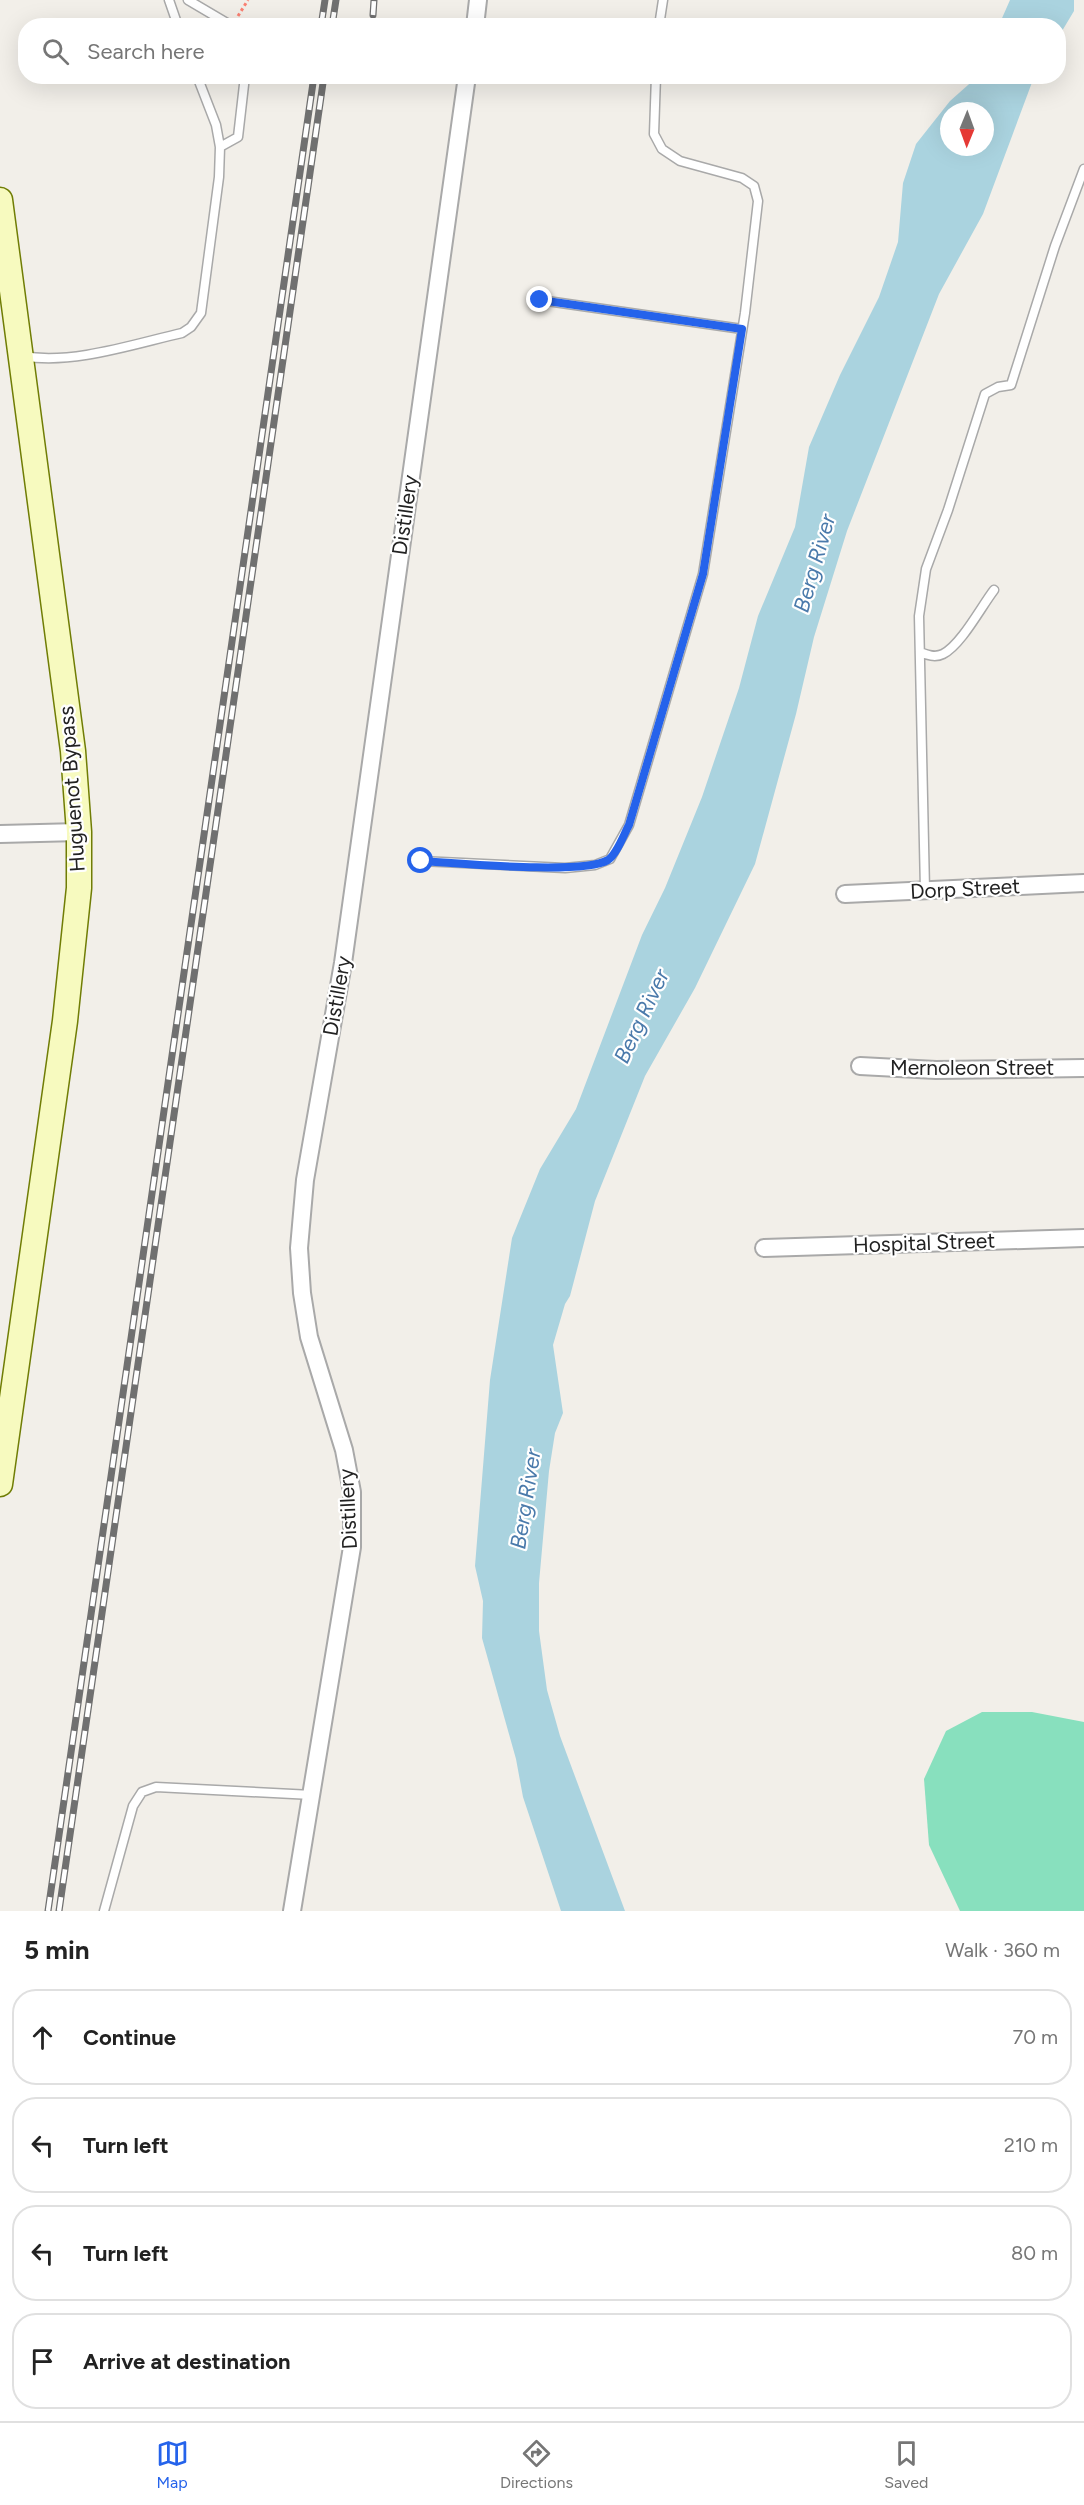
<!DOCTYPE html>
<meta charset="utf-8">
<style>
:root{--surface:#fff;--page:#f2f2f2;--text:#222;--muted:#767676;--line:#e0e0e0;--accent:#2563eb}
body{margin:0;font-family:Figtree,sans-serif;background:var(--page);color:var(--text)}
.compass{position:absolute;left:940px;top:102px;width:54px;height:54px;border-radius:50%;background:var(--surface);box-shadow:0 6px 24px #0002;rotate:181deg}
.stop{position:absolute;width:18px;height:18px;margin:-14px;border:4px solid #2563eb;border-radius:50%;background:#fff}
.stop.end{background:#2563eb;border-color:#fff;box-shadow:0 2px 6px #0008}
.list{margin:0;padding:0;list-style:none}
h2{display:flex;justify-content:space-between;align-items:center;height:78px;margin:0;padding:0 24px;font-size:26px}
h2 small{font-size:20px;font-weight:400;color:var(--muted)}
.list li{display:grid;grid-template-columns:39px 1fr auto;gap:18px;align-items:center;box-sizing:border-box;height:96px;margin:0 12px 12px;padding:0 12px;border:2px solid var(--line);border-radius:24px}
.list b{display:block;font-size:22px;white-space:nowrap}
.list em{font-size:20px;font-style:normal;color:var(--muted)}
.icon{flex:none;width:33px;height:33px;fill:none;stroke:currentColor;stroke-width:2;stroke-linecap:round;stroke-linejoin:round}
.map{position:relative;flex:none;width:1084px;height:1911px;overflow:hidden}
.search{position:absolute;background:var(--surface);box-shadow:0 6px 24px #0002;left:18px;right:18px;top:18px;height:66px;display:flex;align-items:center;gap:15px;box-sizing:border-box;padding:0 21px;border-radius:24px;color:var(--muted);font-size:22px}
.sheet{height:510px;background:var(--surface)}
nav{display:flex;justify-content:space-around;align-items:center;box-sizing:border-box;height:84px;border-top:2px solid var(--line);background:var(--surface);font-size:16px;color:var(--muted)}
nav a{display:grid;justify-items:center;gap:3px}
nav .on{color:var(--accent)}
.map>svg:first-child{display:block}
.pitch{fill:#88e0be}
.water{fill:#aad3df;fill-rule:evenodd}
.lines{fill:none;stroke-linecap:round;stroke-linejoin:round}
.service-casing{stroke:#a9a9a9;stroke-width:11}
.minor-casing{stroke:#a9a9a9;stroke-width:20}
.secondary-casing{stroke:#707d05;stroke-width:27}
.path{stroke:#fa8072;stroke-width:3;stroke-dasharray:3 3;stroke-linecap:butt}
.service{stroke:#fff;stroke-width:8}
.minor{stroke:#fff;stroke-width:16}
.secondary{stroke:#f7fabf;stroke-width:24}
.rail-casing{stroke:#707070;stroke-width:7}
.rail{stroke:#fff;stroke-width:4.5;stroke-dasharray:14;stroke-linecap:butt}
.route{stroke:#2563eb;stroke-width:8}
.labels{text-anchor:middle;stroke-width:4.5;stroke-linejoin:round;paint-order:stroke}
.street-label{font-size:21px;fill:#222;stroke:#fff}
.water-label{font-size:22px;font-style:italic;fill:#4a7aab;stroke:#fff}
</style>
<div class="map">
<svg width="1084" height="1911" viewBox="0 0 1084 1911">
<rect width="100%" height="100%" fill="#f2efe9"/>
<path class="pitch" d="M982,1712H1032L1084,1722V1911H960L929,1845L924,1779L946,1731Z"/>
<path class="water" d="M1010,0H1074V11L1059,36L1058,26L999,25Z
M977,77H1034L983,214L939,294L847,531L814,637L796,714L755,864L695,988L645,1076L595,1201L570,1296L565,1304L553,1345L563,1413L555,1433L549,1471L539,1583V1631L547,1690L560,1736L625,1911H561L523,1797L516,1759L482,1638L483,1601L475,1566L490,1380L512,1238L540,1169L576,1109L642,935L665,888L702,797L739,688L758,616L795,527L809,447L840,375L879,297L898,242L903,183L916,144L950,101ZM949,111H985V147H949Z"/>
<g class="lines">
<g class="service-casing">
<path id="service" d="M169,0L178,26
M188,0L232,26
M659,26L663,0
M220,147L238,137L245,76
M540,300L742,329
M23,356C72,365 134,344 182,333L191,327L201,313L219,177L220,147L216,125L197,76
M920,652C927,655 935,658 943,654C961,645 981,607 994,590
M421,861L565,868L595,865L610,859L629,825L703,574L745,313L758,201L754,186L742,178L680,161L662,149L654,134L656,76
M925,890L919,616L926,569L948,510L985,394L998,387L1011,385L1055,246L1084,169
M104,1911L133,1806L142,1792L156,1787L312,1795"/>
</g>
<g class="minor-casing">
<path id="minor" d="M475,26L478,0
M0,834L79,832
M845,894L1084,883
M860,1066L936,1070L1084,1068
M764,1248L1084,1238
M292,1911L352,1547V1492L344,1450L309,1337L302,1293L299,1248L305,1180L343,963L467,76"/>
</g>
<g class="secondary-casing">
<path id="secondary" d="M0,200L73,751L79,832V888L65,1021L0,1484"/>
</g>
<path class="path" d="M238,16L248,0"/>
<use href="#service" class="service"/>
<use href="#minor" class="minor"/>
<use href="#secondary" class="secondary"/>
<g class="rail-casing">
<path id="rail" d="M373,15L374,0
M321,26L325,0
M332,26L336,0
M48,1911L314,76
M59,1911L324,76"/>
</g>
<use href="#rail" class="rail"/>
</g>
<g class="lines">
<path class="route" d="M421,861C457,863 583,875 608,860C617,854 624,834 629,825L703,574L742,329L540,300"/>
</g>
<g class="labels">
<g class="street-label">
<text transform="translate(405 515) rotate(-82)" y="7">Distillery</text>
<text transform="translate(72 789) rotate(-94)" y="7">Huguenot Bypass</text>
<text transform="translate(965 889) rotate(-3)" y="7">Dorp Street</text>
<text transform="translate(337 996) rotate(-80)" y="7">Distillery</text>
<text x="972" y="1075">Mernoleon Street</text>
<text transform="translate(924 1243) rotate(-2)" y="7">Hospital Street</text>
<text transform="translate(348 1509) rotate(-93)" y="7">Distillery</text>
</g>
<g class="water-label">
<text transform="translate(814 563) rotate(-74)" y="8">Berg River</text>
<text transform="translate(641 1016) rotate(-65)" y="8">Berg River</text>
<text transform="translate(525 1499) rotate(-81)" y="8">Berg River</text>
</g>
</g>
</svg>
<svg class="compass" viewBox="-18 -18 36 36"><path d="M0-13l5 13h-10z" fill="#e53935"/><path d="M0 13l5-13h-10z" fill="#767676"/></svg>
<div class="stop" style="left:421px;top:861px"></div>
<div class="stop end" style="left:540px;top:300px"></div>
<div class="search"><svg class="icon" aria-label="search" viewBox="0 0 24 24"><circle cx="10" cy="10" r="6"/><path d="M15 15l6 6"/></svg>Search here</div>
</div>
<section class="sheet">
<h2>5 min<small>Walk · 360 m</small></h2>
<ul class="list">
<li><svg class="icon" aria-label="ahead" viewBox="0 0 24 24"><path d="M12 20V5M6 11l6-6 6 6"/></svg><div><b>Continue</b></div><em>70 m</em></li>
<li><svg class="icon" aria-label="left" viewBox="0 0 24 24"><path d="M17 20v-9H6M10 6l-5 5 5 5"/></svg><div><b>Turn left</b></div><em>210 m</em></li>
<li><svg class="icon" aria-label="left" viewBox="0 0 24 24"><path d="M17 20v-9H6M10 6l-5 5 5 5"/></svg><div><b>Turn left</b></div><em>80 m</em></li>
<li><svg class="icon" aria-label="arrive" viewBox="0 0 24 24"><path d="M6 21V4h12l-3 4 3 4H6"/></svg><div><b>Arrive at destination</b></div></li>
</ul>
</section>
<nav>
<a class="on"><svg class="icon" aria-label="map" viewBox="0 0 24 24"><path d="M3 6l6-2 6 2 6-2v14l-6 2-6-2-6 2zM9 4v14M15 6v14"/></svg>Map</a>
<a><svg class="icon" aria-label="directions" viewBox="0 0 24 24"><path d="M12 3l9 9-9 9-9-9zM9 14v-3h6M13 9l2 2-2 2"/></svg>Directions</a>
<a><svg class="icon" aria-label="saved" viewBox="0 0 24 24"><path d="M7 4h10v16l-5-4-5 4z"/></svg>Saved</a>
</nav>
